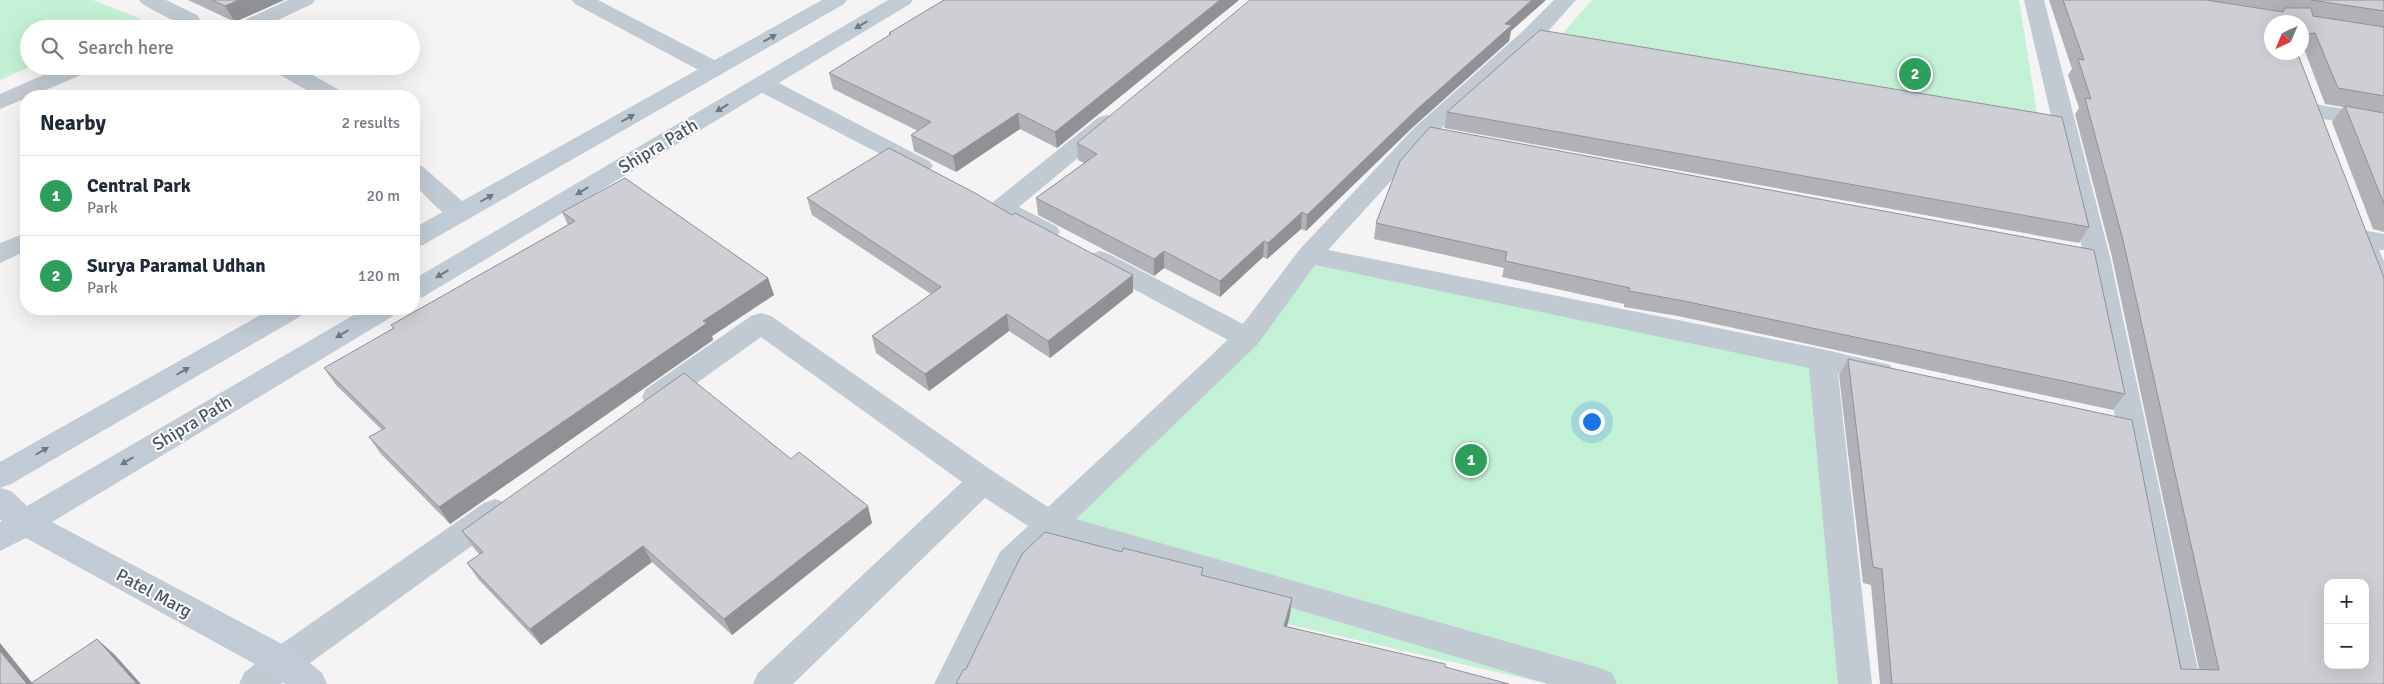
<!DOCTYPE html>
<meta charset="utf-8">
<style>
:root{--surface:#fff;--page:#f2f2f3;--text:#1f2937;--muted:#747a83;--line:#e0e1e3;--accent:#7c3aed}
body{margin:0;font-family:Signika,sans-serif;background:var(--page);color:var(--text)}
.controls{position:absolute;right:15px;bottom:15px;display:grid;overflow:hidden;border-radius:10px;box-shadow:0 5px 20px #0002}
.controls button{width:45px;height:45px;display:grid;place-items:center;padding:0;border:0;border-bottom:1px solid var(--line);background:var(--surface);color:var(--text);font:25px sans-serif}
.compass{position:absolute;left:2264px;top:15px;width:45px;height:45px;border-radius:50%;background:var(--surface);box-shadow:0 5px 20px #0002;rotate:224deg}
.you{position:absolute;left:1591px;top:421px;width:18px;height:18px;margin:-12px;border:4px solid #fff;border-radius:50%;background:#1a73e8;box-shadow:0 0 0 8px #1a73e833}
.badge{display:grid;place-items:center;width:32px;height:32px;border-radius:50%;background:var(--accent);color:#fff;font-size:16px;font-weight:700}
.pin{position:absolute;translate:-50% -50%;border:2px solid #fff;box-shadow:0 1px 5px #0006}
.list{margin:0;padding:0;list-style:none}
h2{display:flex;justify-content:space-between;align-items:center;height:65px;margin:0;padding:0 20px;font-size:21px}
h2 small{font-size:16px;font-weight:400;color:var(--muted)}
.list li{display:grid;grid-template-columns:32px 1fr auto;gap:15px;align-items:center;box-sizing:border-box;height:80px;padding:0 20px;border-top:1px solid var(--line)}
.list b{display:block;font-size:19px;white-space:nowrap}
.list p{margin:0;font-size:16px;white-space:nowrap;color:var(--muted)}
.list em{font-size:16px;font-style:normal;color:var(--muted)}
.icon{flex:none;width:28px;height:28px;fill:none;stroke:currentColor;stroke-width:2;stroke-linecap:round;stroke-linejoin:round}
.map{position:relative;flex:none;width:2384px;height:684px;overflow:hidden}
.search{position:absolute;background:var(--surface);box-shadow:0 5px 20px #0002;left:20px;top:20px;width:400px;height:55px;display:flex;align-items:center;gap:12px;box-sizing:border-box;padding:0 18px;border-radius:28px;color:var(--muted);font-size:19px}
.panel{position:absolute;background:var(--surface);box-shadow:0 5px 20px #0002;left:20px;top:90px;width:400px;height:225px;border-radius:20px}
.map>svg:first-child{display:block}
.green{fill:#c3f1d5}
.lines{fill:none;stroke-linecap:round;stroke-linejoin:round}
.street{fill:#c1cad2;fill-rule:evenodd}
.secondary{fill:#c1cbd6;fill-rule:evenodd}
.wall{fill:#b0b2b7}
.shaded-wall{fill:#909195}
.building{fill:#cdcfd5;stroke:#909195;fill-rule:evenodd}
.oneway{fill:#6e7984}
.labels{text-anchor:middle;stroke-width:4;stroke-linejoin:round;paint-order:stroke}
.street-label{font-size:18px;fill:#4a5661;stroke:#fff}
</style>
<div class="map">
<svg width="2384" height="684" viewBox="0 0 2384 684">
<rect width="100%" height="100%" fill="#f5f3f3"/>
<path class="green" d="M0,0H93L141,19L118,29H29V66H32L0,80Z
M1592,0H2019L2037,113L1562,34Z
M1309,255L1822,359L1855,684H1549L1011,561Z"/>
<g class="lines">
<path class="street" d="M139,0H166L197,15L200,19L197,23C180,28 158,12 142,4Z
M288,0H315L312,4L259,29H231L234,25Z
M572,0H598L722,64L725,69L722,74L714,76L706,74L575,4Z
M1554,0H1576L1540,40L1430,138L1328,250L1822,349L1890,365L1894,372L1890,379L1880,382L1838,374L1872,684H1838L1809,368L1315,265L1257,345L1076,519L1600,668L1612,673L1617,684H1548L1056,538L1023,570L968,684H934L1000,552L1028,526L985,498L793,684H753L758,673L962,482L761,337L666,405L656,408L646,405L642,397L646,389L751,316L761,313L771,316L994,472L1048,507L1228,340L1091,266L1087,260L1091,254L1100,251L1109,254L1243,324L1300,249L1414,128L1524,30Z
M2024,0H2044L2110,257L2201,684H2167L2084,257Z
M64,66H94L91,71L0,109V94Z
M270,66H297L341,91L344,96H317L273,71Z
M763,77L771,79L929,161L933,166L929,171L921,173L913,171L755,89L752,84L755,79Z
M2315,104L2384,116V130L2307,116L2304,111L2307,106Z
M1107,115L1115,117L1119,122L1115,127L1019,207L1056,226L1060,232L1056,238C1035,244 1011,223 993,214L990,208L993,202L1099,117Z
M414,164L422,166L469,207L472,213L469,219C447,225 429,198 414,184Z
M2362,230L2384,234V250H2379L2384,261V304L2375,302L2371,295L2349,238L2353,232Z
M26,233V251L0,263V243Z
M495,499L506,503L510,512L506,521L281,684H239L244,673L271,651L484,503Z"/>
<path class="secondary" d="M822,0H847L844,4L423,245L414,247V228Z
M888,0H913L910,4L423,297L414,300V279Z
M271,309H305L301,316L11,484L0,488L11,491L27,506L364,309H397L393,316L52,522L295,651L322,673L327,684H285L271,673L26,538L0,551V522L2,521L0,519V462Z"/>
</g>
<path class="wall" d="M188,0H284L235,22Z
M944,0H1239L1057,148L1020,129L956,172L914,151L911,135L918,131L833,89L829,73L890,35L889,33Z
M2049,0H2384V232L2373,229L2332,122L2343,107L2325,104L2304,49H2302V22H2272L2384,684H1880L1871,585L1863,583L1839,375L1848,359L2181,669H2199L2112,257L2075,114L2079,108L2068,75L2072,69Z
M1511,31L1509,41L1413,127L1306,231L1301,229L1267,259L1263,257L1220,297L1164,268L1154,276L1038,215L1036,198L1084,163L1078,160L1077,143Z
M1447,112L2089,227L2079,243L1444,128Z
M1400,161L2125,394L2113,410L1678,316L1624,307V304L1502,277L1504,268L1374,239L1376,223Z
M807,198L1133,292L1050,358L1009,331L929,391L876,353L872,336L931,294L812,215Z
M562,212L768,278L774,295L712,336L713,340L450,524L381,454L369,437L382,430L336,385L324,368L393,329L391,325L568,225Z
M872,523L732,635L652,562L541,645L479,580L467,563L480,555L473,547L462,531Z"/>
<path class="shaded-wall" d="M239,0H284L235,22L225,6Z
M1220,0H1239L1057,148L1055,132Z
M1532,0H1546L1511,31L1509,41L1413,127L1306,231L1307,215L1505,24Z
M1018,113L1020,129L956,172L953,156Z
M1302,212L1301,229L1267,259L1268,243Z
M1264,241L1263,257L1220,297V281Z
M1164,251V268L1154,276V259Z
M1133,275V292L1050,358L1048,341Z
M768,278L774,295L712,336L713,340L450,524L439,507L703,321Z
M1007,314L1009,331L929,391L925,374Z
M868,506L872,523L732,635L724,619Z
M643,546L652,562L541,645L530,629Z
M1292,598L1290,615L1283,642L1284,626Z
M97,639L115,655L141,684H137Z
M0,643L33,684H27L0,651Z"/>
<path class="building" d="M212,0H239L225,6Z
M944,0H1220L1055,132L1018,113L953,156L911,135L931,122L829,73L891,34L889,33Z
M1250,0H1532L1505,24L1512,25L1415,111L1307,215L1302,212L1268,243L1264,241L1220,281L1164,251L1154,259L1036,198L1097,154L1077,143Z
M2063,0H2206L2283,12L2285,8H2311L2313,16L2384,27V96L2338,88L2315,33L2302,34V22H2272V52H2297L2384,278V684H1892L1882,569L1873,567L1848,359L2132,420L2181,669L2219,670L2123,240L2085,98L2091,99L2078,59L2084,60ZM2328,583H2365V665H2328Z
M2311,0H2384V11Z
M1540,30L2062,117L2089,227L1447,112Z
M2345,106L2384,113V204Z
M1430,127L2094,250L2125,394L1684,301L1629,291L1630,288L1505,261L1507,252L1376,223L1400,161Z
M889,148L975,193L1012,215L1015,213L1133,275L1048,341L1007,314L925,374L872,336L941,287L807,198Z
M625,178L768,278L703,321L707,323L439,507L369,437L385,428L324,368L394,328L391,325L575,221L562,212Z
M684,373L791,459L799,452L868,506L724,619L643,546L530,629L467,563L483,552L462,531Z
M1045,532L1122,552L1123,548L1203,568L1201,575L1292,598L1284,626L1445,664V667L1509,684H956L963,670L966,669L1022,554Z
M97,639L137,684H30Z
M0,651L27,684H0Z"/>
<defs><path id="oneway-solid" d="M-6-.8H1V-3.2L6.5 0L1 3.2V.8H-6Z" transform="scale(1.25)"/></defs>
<g class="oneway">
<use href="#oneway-solid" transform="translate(861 25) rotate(149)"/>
<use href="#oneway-solid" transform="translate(770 38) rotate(-29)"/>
<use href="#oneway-solid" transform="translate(722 108) rotate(149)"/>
<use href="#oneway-solid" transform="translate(628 118) rotate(-29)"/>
<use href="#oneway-solid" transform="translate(582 191) rotate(149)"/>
<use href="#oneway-solid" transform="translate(487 198) rotate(-29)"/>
<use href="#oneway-solid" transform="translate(442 274) rotate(149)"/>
<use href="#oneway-solid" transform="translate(342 334) rotate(149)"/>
<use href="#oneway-solid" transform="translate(183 371) rotate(-30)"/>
<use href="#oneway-solid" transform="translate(42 451) rotate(-30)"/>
<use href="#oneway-solid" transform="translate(127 461) rotate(149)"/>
</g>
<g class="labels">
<g class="street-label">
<text transform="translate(658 146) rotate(-31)" y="6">Shipra Path</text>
<text transform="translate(192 423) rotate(-31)" y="6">Shipra Path</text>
<text transform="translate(154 593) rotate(28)" y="6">Patel Marg</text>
</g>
</g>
</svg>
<div class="controls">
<button>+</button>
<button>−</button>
</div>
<svg class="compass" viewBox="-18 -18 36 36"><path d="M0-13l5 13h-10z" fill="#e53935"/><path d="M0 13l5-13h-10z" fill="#747a83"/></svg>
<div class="you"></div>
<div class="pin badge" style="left:1471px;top:460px;background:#2e9e5b">1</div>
<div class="pin badge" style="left:1915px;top:74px;background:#2e9e5b">2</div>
<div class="search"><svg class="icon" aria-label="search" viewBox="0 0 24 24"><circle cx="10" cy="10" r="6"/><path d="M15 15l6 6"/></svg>Search here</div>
<section class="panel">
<h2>Nearby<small>2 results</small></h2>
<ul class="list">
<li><span class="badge" style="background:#2e9e5b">1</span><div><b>Central Park</b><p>Park</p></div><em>20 m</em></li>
<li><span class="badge" style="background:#2e9e5b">2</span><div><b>Surya Paramal Udhan</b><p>Park</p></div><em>120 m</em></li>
</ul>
</section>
</div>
